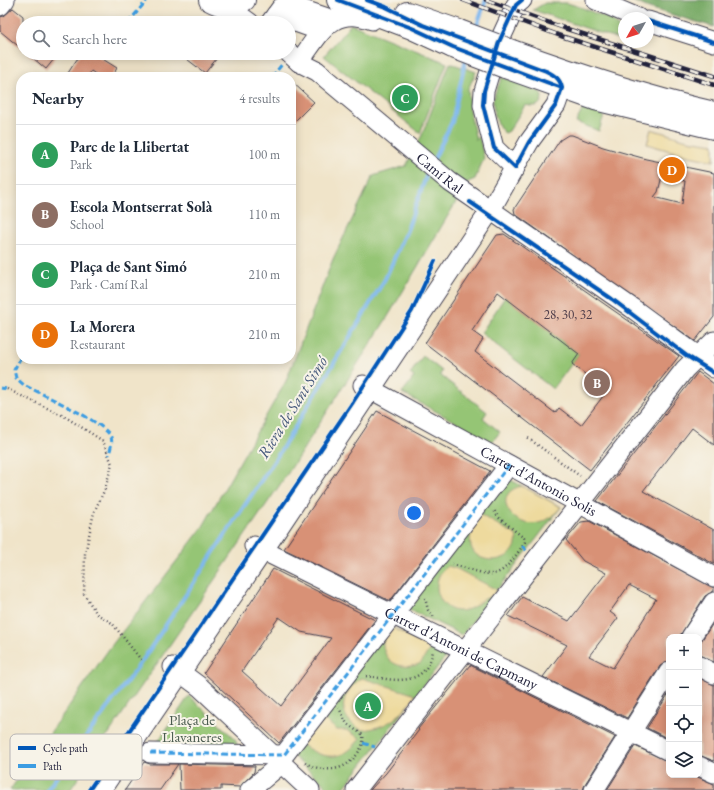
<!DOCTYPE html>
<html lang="en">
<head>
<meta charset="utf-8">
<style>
	:root { --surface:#fff; --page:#f6f6f7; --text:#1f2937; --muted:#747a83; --line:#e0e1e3; --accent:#db2777 }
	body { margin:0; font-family:"EB Garamond",serif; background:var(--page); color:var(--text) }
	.controls { position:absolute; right:12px; bottom:12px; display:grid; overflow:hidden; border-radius:8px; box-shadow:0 2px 10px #0003 }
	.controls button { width:36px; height:36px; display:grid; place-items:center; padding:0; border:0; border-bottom:1px solid var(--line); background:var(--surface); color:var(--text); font:20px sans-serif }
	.compass { position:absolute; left:618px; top:12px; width:36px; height:36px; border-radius:50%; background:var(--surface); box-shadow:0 2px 10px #0003; rotate:231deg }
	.you { position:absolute; left:414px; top:513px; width:14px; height:14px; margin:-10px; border:3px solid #fff; border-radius:50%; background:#1a73e8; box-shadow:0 0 0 6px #1a73e833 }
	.badge { display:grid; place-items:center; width:26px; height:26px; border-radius:50%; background:var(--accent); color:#fff; font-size:13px; font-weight:700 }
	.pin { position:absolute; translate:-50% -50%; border:2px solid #fff; box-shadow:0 1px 4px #0006 }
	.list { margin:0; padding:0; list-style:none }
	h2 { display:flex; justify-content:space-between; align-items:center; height:52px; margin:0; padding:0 16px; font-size:17px }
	h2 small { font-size:13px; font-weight:400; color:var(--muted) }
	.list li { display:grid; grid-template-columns:26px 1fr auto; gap:12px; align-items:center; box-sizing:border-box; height:60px; padding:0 16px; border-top:1px solid var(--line) }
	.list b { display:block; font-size:15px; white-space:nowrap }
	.list p { margin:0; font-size:13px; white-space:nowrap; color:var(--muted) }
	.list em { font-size:13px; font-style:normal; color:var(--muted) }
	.icon { flex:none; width:22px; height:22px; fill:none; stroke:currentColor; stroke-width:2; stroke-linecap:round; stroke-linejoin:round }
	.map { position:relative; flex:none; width:714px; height:790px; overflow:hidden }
	.search { position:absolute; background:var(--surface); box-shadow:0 2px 10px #0003; left:16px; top:16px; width:280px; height:44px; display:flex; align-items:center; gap:10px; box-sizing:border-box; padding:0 14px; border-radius:22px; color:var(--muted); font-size:15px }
	.panel { position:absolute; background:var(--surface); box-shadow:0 2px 10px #0003; left:16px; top:72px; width:280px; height:292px; border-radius:16px }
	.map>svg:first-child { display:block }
	.green { fill:#95c574; stroke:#5c7458 }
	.forest { fill:#78aa66; stroke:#4d6650 }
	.sand { fill:#eeda9e; stroke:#887e6c }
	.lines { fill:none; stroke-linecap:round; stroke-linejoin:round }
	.stream { stroke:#7eb8ef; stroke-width:4 }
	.building { fill:#d89176; fill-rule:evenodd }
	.minor-casing { stroke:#413f50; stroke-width:21 }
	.major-casing { stroke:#413f50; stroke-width:24 }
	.path { stroke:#413f50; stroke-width:2.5; stroke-dasharray:1 3; stroke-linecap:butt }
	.minor { stroke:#fff; stroke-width:19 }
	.major { stroke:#fff; stroke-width:22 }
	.rail-casing { stroke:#22223b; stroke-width:4.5 }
	.rail { stroke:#f7f3e8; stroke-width:3; stroke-dasharray:9; stroke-linecap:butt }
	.major-bridge-casing { stroke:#413f50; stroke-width:24; stroke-linecap:butt }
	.major-bridge { stroke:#fff; stroke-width:22 }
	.quiet { stroke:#3c9ce2; stroke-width:3; stroke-dasharray:6 3; stroke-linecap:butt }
	.cycleway-casing { stroke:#f7f3e8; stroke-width:6 }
	.cycleway { stroke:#0057b8; stroke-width:4 }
	.labels { text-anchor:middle; stroke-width:4; stroke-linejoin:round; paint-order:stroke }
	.number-label { font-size:13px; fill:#503e4a }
	.street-label { font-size:15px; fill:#22223b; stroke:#f7f3e8 }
	.park-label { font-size:15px; fill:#4a5b4f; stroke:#f7f3e8 }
	.water-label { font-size:16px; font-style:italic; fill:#42567a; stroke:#f7f3e8 }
	.key { fill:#f7f3e8; stroke:#b7b4b4; stroke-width:1 }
	.key-label { font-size:11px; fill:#22223b }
</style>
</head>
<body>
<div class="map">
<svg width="714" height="790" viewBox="0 0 714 790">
	<rect width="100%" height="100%" fill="#f7f3e8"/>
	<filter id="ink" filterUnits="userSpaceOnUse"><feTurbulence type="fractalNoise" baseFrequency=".025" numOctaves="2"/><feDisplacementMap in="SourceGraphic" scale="8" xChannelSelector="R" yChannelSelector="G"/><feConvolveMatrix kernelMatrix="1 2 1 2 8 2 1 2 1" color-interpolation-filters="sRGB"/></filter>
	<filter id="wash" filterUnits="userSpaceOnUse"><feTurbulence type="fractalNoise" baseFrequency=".012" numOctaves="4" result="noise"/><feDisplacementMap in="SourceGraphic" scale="16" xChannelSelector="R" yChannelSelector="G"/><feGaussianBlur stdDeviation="0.9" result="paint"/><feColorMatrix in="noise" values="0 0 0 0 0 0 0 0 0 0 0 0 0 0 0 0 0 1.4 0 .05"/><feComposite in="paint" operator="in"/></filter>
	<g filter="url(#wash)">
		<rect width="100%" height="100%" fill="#f0e4c9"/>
		<path class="green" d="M545 3H567L580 7 612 20 621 31V40L533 10Z
			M351 24 447 63 420 133 324 56Z
			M450 63 476 72 468 89 470 113 476 140 479 136 484 158 475 179 468 182 387 318 288 473 70 790H10L109 649 202 528 286 381 333 259 373 176 406 166 422 135Z
			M502 77 540 92 542 96C542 107 534 107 525 105L509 131 505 133C497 128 493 110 493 101 494 94 499 85 502 77Z
			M583 109 604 115 599 131 576 122Z
			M505 297 579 354 553 389 481 333Z
			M423 356 442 371 440 375 487 412 483 418 500 432 492 442 402 393 414 377 410 374Z
			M505 477 561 507 462 635 405 607Z
			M389 626 447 655 342 790H330L291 754Z
			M189 696 236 740 237 746H156L157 743Z"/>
		<path class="forest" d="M630 0H714V27L649 8Z"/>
		<path class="sand" d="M651 129 687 140 714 144V161L684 155 647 144Z
			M522 486 561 507C527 551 481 495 522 486Z
			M477 513 516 535C523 568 456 571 473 527L469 524Z
			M448 566 457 569 497 590C490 599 488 596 480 602 446 631 422 582 448 566Z
			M389 626 431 647 421 663C403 672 382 663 383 641 384 636 387 631 389 626Z
			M362 678 413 694 415 696C399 717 390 727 362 730 336 718 339 692 362 678Z
			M320 716 337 730H346L360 738C343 764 321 759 300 743Z"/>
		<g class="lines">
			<path class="stream" d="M475 31 486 0
				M433 161 452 122 466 58
				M47 790 142 661 278 455 385 279 407 230 428 171"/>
		</g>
		<g id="blocks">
			<path class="building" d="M13 8 23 16V50L0 31V17L4 16Z
				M27 53H59L46 69Z
				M81 53H93L117 68 112 77H100L91 71 88 77 68 73Z
				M179 53H221L205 73Z
				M291 81 314 102 291 125Z
				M568 135H572L603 147 646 159 714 173V317L695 341 515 214 514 209 560 140ZM662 176 685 181 682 204 654 197 658 192Z
				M504 234 679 356 590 470 425 343 497 235ZM498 292 579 354 572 364 607 391 581 425 559 408 555 413 475 352 483 339 472 331Z
				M698 372 714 384V445L692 428 643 491 714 530V564L597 501Z
				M377 411 490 471 390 601 284 549Z
				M589 521 714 588V591L705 596 679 637H669V661L660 666 627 718 543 677 567 645 508 616 522 597 569 621 606 573 583 561 566 540 581 522ZM629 585 656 599 613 668 589 656 618 618 610 612Z
				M273 569 375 620 279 743 204 673ZM279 617 301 632 331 638 281 706 242 671Z
				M714 622V662L699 655V644Z
				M470 665 615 737 585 784 583 790H370L386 773 419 730 418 729Z
				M699 678 714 685V761L699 755Z
				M669 693V739L647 728Z
				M635 746 669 762V775H693L714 784V790H607Z
				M144 762 150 764H178L160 790H125Z
				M179 764 255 766 254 772 240 787 221 786V790H180Z"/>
		</g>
	</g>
	<g filter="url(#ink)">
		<use href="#blocks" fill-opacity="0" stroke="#413f50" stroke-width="1"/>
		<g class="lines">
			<defs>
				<g id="minor">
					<path d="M596 0 638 18"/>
					<path d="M225 5 250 23"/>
					<path d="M0 6 5 0"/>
					<path d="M276 15 321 31"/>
					<path d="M648 21 714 42"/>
					<path d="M270 23 281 8 289 5 333 20"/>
					<path id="s1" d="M289 53 299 62 317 71 450 182 632 308 714 368"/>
					<path d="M299 62C320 34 332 4 372 20"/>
					<path d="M515 168 494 148 483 105 484 91 499 42 516 5 522 0"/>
					<path id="s2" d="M363 385 714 577"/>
					<path id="s3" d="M254 546 669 751"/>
					<path d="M691 637 714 602"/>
					<path d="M699 666 714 674"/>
					<path d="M173 667 200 687 310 790"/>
					<path d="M150 753 284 755 509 465"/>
					<path d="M699 766 714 773"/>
					<path d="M101 790 263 551 490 211 529 142 556 105 562 88 561 82 554 75"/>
					<path d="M250 790 281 764"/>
					<path d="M356 790 685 369 714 341"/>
					<path d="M594 790 669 672"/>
				</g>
				<path id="major" d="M210 0C222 7 233 7 244 0
					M338 0 412 28 453 47
					M407 13 459 31
					M512 51C578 75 645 97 714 113
					M505 67 595 99 714 128"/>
			</defs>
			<use href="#minor" class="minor-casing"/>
			<use href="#major" class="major-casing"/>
			<path class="path" d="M7 389 64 416 103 441 112 464 105 489 94 512 85 554 84 594 97 614 112 623 142 661
				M528 438 580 476
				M452 564C495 576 497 585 525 542L524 538 498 517 494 510
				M425 598 428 610 434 617
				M366 676C394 680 425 689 433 651
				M305 763C325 773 345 772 358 753 362 747 364 743 363 735L347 724 339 708"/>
			<use href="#minor" class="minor"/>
			<use href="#major" class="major"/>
			<defs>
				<path id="rail" d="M463 0 561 36 714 85
					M486 0 564 28 714 76"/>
			</defs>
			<use href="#rail" class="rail-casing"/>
			<use href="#rail" class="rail"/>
			<defs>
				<path id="major-bridge" d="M459 31 512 51
					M453 47 505 67"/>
			</defs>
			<use href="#major-bridge" class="major-bridge-casing"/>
			<use href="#major-bridge" class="major-bridge"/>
			<path class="quiet" d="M128 23 147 0
				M272 77 283 63
				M21 357 14 370 16 378 24 385C41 394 105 422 111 437 113 443 110 450 109 455
				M0 388 7 389
				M522 546 527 551
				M363 743 375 747
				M150 753 284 755 509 465"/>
			<defs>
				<path id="cycleway" d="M338 0 412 28 453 47 562 88
					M367 0 386 7 423 25 546 71C554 75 560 78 562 88
					M522 0 516 5 499 42 484 91 483 105 494 148 515 168 529 142 556 105 562 88
					M648 21 714 42
					M470 202 612 299 687 356 714 373
					M89 790 353 402 412 311 435 261"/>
			</defs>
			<use href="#cycleway" class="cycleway-casing"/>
			<use href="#cycleway" class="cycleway"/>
		</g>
	</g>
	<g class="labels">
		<g class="number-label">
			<text x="568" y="319">28, 30, 32</text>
		</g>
		<g class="street-label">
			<text dy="5" stroke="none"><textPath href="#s1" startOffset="193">Camí Ral</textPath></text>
			<text dy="5" stroke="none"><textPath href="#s2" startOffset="200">Carrer d'Antonio Solis</textPath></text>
			<text dy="5" stroke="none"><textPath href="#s3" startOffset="231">Carrer d'Antoni de Capmany</textPath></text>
		</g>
		<g class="park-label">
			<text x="192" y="725">Plaça de<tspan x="192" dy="17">Llavaneres</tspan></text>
		</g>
		<g class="water-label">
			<text transform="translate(292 407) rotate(-58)" y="6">Riera de Sant Simó</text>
		</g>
	</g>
	<rect x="10" y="734" width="132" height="46" rx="6" class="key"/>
	<rect x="18" y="746" width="18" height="4" fill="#0057b8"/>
	<rect x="18" y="764" width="18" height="4" fill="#3c9ce2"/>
	<g class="key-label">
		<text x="43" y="752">Cycle path</text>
		<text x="43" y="770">Path</text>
	</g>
</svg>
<div class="controls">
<button>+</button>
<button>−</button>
<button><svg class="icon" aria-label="locate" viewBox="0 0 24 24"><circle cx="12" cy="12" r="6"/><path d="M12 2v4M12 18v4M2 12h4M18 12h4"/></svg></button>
<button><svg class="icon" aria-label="layers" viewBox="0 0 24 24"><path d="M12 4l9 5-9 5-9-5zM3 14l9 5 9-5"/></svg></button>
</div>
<svg class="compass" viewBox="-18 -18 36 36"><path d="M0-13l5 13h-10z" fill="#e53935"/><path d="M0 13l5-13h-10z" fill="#747a83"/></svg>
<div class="you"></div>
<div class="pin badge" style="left:368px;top:706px;background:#2e9e5b">A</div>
<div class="pin badge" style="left:597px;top:383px;background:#8d6e63">B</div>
<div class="pin badge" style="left:405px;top:98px;background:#2e9e5b">C</div>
<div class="pin badge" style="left:672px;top:170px;background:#e8710a">D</div>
<div class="search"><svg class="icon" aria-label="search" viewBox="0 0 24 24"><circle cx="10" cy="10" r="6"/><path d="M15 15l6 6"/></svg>Search here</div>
<section class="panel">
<h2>Nearby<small>4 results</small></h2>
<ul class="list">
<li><span class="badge" style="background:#2e9e5b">A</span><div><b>Parc de la Llibertat</b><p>Park</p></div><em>100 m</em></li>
<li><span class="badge" style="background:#8d6e63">B</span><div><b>Escola Montserrat Solà</b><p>School</p></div><em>110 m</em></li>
<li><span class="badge" style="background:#2e9e5b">C</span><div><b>Plaça de Sant Simó</b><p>Park · Camí Ral</p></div><em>210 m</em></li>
<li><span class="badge" style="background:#e8710a">D</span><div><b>La Morera</b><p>Restaurant</p></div><em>210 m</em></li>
</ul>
</section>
</div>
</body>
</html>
